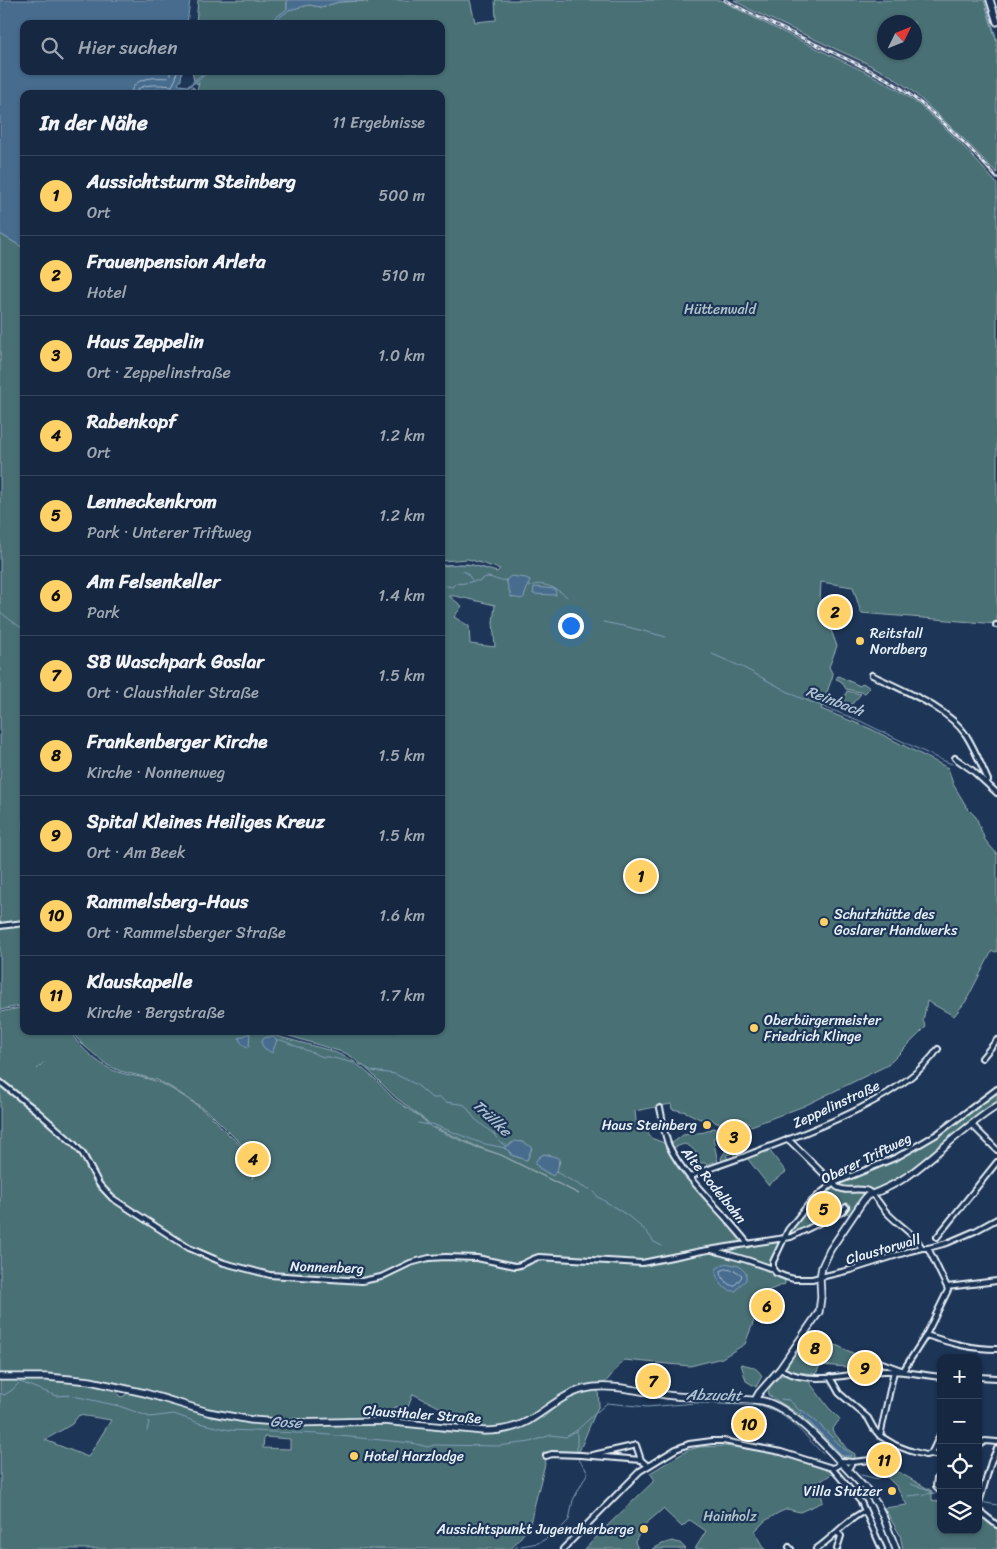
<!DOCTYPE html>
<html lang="de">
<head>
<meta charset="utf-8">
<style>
	:root { --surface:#162841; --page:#23344c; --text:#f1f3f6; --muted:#9ea6b1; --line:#35445a; --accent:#ffd166 }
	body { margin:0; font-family:Sriracha,sans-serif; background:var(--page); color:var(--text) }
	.controls { position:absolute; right:15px; bottom:15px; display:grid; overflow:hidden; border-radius:10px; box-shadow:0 1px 4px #0004 }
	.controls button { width:45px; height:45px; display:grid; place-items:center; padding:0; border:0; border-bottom:1px solid var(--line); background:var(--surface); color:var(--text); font:25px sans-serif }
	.compass { position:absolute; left:877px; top:15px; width:45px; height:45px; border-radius:50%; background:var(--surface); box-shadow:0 1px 4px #0004; rotate:47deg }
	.you { position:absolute; left:570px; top:625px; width:18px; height:18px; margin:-12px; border:4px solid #fff; border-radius:50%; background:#1a73e8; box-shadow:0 0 0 8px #1a73e833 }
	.badge { display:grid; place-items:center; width:32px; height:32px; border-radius:50%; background:var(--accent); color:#111; font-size:16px; font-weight:700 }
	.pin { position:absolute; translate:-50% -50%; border:2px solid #fff; box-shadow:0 1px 5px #0006 }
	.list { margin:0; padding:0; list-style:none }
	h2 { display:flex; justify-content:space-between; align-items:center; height:65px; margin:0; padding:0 20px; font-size:21px }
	h2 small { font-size:16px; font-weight:400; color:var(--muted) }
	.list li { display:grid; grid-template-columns:32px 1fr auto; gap:15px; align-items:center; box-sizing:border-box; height:80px; padding:0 20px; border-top:1px solid var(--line) }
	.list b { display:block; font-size:19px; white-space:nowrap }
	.list p { margin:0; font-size:16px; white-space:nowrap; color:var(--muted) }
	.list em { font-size:16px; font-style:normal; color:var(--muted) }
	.icon { flex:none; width:28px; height:28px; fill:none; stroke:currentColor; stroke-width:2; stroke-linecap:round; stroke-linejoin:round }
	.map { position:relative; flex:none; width:997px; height:1549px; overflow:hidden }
	.search { position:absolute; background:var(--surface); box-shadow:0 1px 4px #0004; left:20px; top:20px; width:425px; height:55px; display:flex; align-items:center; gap:12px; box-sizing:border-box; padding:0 18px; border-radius:10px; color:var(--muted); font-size:19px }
	.panel { position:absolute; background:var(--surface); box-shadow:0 1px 4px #0004; left:20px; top:90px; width:425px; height:945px; border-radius:10px }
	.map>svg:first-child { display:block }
	.built { fill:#334260 }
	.green { fill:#487075; stroke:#98b0b6; fill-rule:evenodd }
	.water { fill:#466c8e; stroke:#87a1b8 }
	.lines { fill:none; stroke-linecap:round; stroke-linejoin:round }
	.shore { stroke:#a7bcce; stroke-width:1 }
	.stream { stroke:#87a1b8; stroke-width:1 }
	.street-casing { stroke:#e8f1f8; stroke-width:8 }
	.primary-casing { stroke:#e8f1f8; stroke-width:9 }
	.street { stroke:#1d3557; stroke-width:4 }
	.primary { stroke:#1d3557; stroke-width:5.5 }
	.rail-casing { stroke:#e8f1f8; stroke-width:3 }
	.rail { stroke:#1d3557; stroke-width:1; stroke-dasharray:4; stroke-linecap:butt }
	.poi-dot { fill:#ffd166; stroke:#1d3557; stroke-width:2 }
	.labels { text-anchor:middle; stroke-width:4.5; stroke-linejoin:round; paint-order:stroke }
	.park-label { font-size:14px; fill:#b0c4ca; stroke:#1d3557 }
	.poi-label { font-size:14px; fill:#e8f1f8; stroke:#1d3557; text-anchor:start }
	.street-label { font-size:14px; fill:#e8f1f8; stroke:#1d3557 }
	.water-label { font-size:15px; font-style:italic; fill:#afc2d3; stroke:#1d3557 }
</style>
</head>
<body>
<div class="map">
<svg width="997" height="1549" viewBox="0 0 997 1549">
	<rect width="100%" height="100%" fill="#1d3557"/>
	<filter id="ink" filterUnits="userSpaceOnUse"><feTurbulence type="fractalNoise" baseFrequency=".02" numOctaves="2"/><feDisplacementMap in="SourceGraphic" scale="10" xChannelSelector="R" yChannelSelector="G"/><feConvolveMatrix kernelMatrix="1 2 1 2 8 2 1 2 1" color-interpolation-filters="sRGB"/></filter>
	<g filter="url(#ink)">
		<path class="built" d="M721 0H734L751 10 864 62 891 77 911 90 963 138 997 173V184L961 144 909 97 889 84 863 71 748 15Z"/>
		<path class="green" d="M198 0H287V10L309 5 321 7 339 2 363 1 367 3 368 0H470L475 22 496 20 495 0H721C758 21 796 38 834 57 859 69 884 80 907 96 941 120 970 153 997 184V624L861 613 853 587 821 582 820 601 837 646 829 667 833 675 821 709 871 729 948 768 953 784 968 809 976 817 985 840 997 854V952L992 951 966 1001 954 1016 927 1001 923 1021 926 1027 888 1065 804 1106 751 1126 746 1121 716 1123 712 1119H700L686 1112 672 1109 671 1104 635 1111 636 1121 644 1126 651 1138 667 1144 686 1173 743 1244 707 1248 705 1251 747 1262 785 1279V1284L765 1292 745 1344 722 1358 690 1366 624 1360 604 1384 571 1390 526 1418 514 1424 495 1428H475L448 1423 447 1419 449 1412 413 1394 408 1407H394L392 1419H356L306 1421 251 1418 200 1408 198 1406 164 1394H154L115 1382 0 1376V1012L24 1007V1031H70C78 1045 91 1057 105 1066 120 1076 139 1075 155 1081 170 1086 201 1107 213 1118 218 1122 221 1128 226 1132 233 1139 242 1145 247 1154 252 1162 254 1170 252 1179L255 1172 247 1150 210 1113 172 1088 157 1080 120 1071 107 1065 82 1044 71 1031H255L273 1035 332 1051 352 1060 375 1079 394 1099 424 1120 431 1127 476 1147 501 1155 579 1194 501 1155 476 1146 434 1127 395 1097 367 1069 352 1057 345 1053 273 1031H441V566L460 564 473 565 497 572 500 569 468 559 441 561V94H182L193 87 197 91 199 82 197 84 194 81 192 71H441V24H196ZM506 580H529L524 597 508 585ZM449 596H455L495 605 493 622 495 647 470 644 469 626 454 617 462 606ZM522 1142 532 1148 527 1160 511 1155 505 1145 509 1146 511 1143ZM544 1154 560 1161 556 1172 549 1174 538 1167V1158Z
			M734 0H984L997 43V173L963 138 911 90 891 76 864 62 751 10ZM884 22H914V52H884Z
			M164 89 177 94H118Z
			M0 234 24 248V1005L0 1010Z
			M838 676 860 686 863 683 870 688 865 693 846 689 841 681 836 679Z
			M847 691 861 694 851 705 842 701Z
			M997 1092V1104C957 1135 918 1171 873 1191L869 1189 840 1188 837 1185V1183L910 1152 931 1140Z
			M713 1128 719 1130 721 1138 719 1139 717 1136 713 1138 718 1163 715 1164 714 1162 707 1165 705 1163H699C696 1154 695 1147 684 1144L673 1148 671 1144 683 1135 705 1132Z
			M738 1147 741 1148V1154L735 1157 733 1153 726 1155 728 1159 722 1161 721 1158 726 1150Z
			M769 1150 786 1172 768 1185 747 1158 764 1151 765 1153Z
			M833 1186C846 1196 855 1188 868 1193L850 1215 845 1212 850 1208 849 1204 846 1203 841 1210 795 1233 791 1232 790 1230 811 1204Z
			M775 1241 779 1243V1247L768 1265 723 1252V1249C741 1248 758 1243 775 1241Z
			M766 1295 777 1301 768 1318 757 1312Z
			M812 1337 838 1346 859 1356 860 1368 820 1365 816 1374 795 1372 786 1369C787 1362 804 1339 812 1337Z
			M741 1364C751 1366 757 1367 762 1376L756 1387 746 1381Z
			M782 1375 807 1379 828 1407 840 1419 832 1430 847 1449 855 1454V1460L845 1459 799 1414 768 1395C768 1387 776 1380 782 1375Z
			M0 1379C40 1379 78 1381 117 1388L119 1396 122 1397 130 1392 150 1399H157L234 1419 383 1424 421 1427 429 1429 446 1432 495 1433 515 1429 538 1417 543 1418C562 1401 572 1393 598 1389L599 1405 590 1425 579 1452H544L546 1460 529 1527 511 1549H0ZM79 1415 111 1420 88 1457 45 1440 72 1424ZM264 1437 290 1439V1449L263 1448Z
			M723 1446C760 1450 799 1456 833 1473L821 1481 820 1488 823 1502 800 1512 787 1509 778 1513 765 1521 755 1531 765 1549H695L706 1531 690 1520 682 1527 663 1509 643 1526 635 1542 638 1549H585L607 1526 655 1480 650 1473 688 1450 699 1447Z
			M879 1463 883 1467 886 1465 932 1491V1500L941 1502V1530H978V1523H980L984 1517 997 1527V1549H903L900 1535 884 1508 907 1505 896 1486 876 1466Z
			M672 1541 680 1543 686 1549H653L662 1544Z"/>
		<path class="water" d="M0 0H190L187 24H24V71H182L181 80 178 84 179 85 188 86 206 71H210L185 90 180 91 177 93 164 89 118 94H24V248L0 234Z
			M287 0H364L363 1 339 2 321 7 309 5 289 10 271 24H267L287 9Z
			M511 576 526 578 530 580 524 597 522 599 511 597 506 580Z
			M534 587 555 589 556 595 533 594Z
			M250 1033 249 1047C244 1046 241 1044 239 1038Z
			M268 1037H273L277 1040 272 1053 264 1048 261 1043 264 1038Z
			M515 1141 522 1142 532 1147 527 1160 511 1155 510 1151 505 1149V1145L509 1146Z
			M544 1154 556 1157 559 1159 558 1168 553 1176 539 1168 537 1165 534 1164 538 1158Z
			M726 1263 739 1266 746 1273V1280L741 1284 736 1291C725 1292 713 1279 717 1268Z
			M802 1410 817 1422 845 1450 851 1454V1456H843L800 1413Z"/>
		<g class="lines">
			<path class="shore" d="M131 94C132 77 155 77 168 78L170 76V71
				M137 94 138 89C147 83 162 85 172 86L176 78 177 71
				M726 1269 736 1271 742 1275 741 1278 734 1286C727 1285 721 1278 721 1271Z"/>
			<path class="stream" d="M985 0 997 40
				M441 565 468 564 488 569
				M463 571 467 573 472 580
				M447 586 452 587 456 583C464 585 472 580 480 581 487 574 491 578 498 580 500 581 503 580 506 580
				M527 586 529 587C541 580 557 588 567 597
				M0 612 24 630
				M603 622 628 627 666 637
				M712 654 742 667 798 697 858 720 937 758 952 764
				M277 1040H281L323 1057H329L354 1063
				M42 1064 43 1063
				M359 1064 372 1071 395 1074 417 1085 432 1098H441L445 1102 461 1104 465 1105 475 1119 495 1135 497 1139 504 1145
				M37 1069 41 1065
				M418 1123 430 1125
				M432 1124 481 1143 505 1148
				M556 1172 585 1188 590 1189
				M594 1192 598 1197 627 1215 646 1231 654 1242 662 1246
				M0 1393 4 1395 11 1391 20 1382 57 1396 69 1395 119 1406 150 1417 174 1414 199 1423 230 1430 319 1434 412 1443 428 1447 434 1445 499 1446 530 1442 551 1435 566 1437 577 1430
				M781 1399 789 1400 801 1412
				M147 1431 149 1422
				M861 1475 878 1479
				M910 1484 927 1489 932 1493
				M938 1493 941 1494
				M908 1496 935 1493
				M981 1502 997 1505
				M514 1549 516 1547 538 1543 555 1534 569 1520 573 1500 588 1472 577 1457V1430L607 1403 647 1407 696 1403 763 1406C788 1414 805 1436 823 1454"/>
			<defs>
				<path id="street" d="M996 625H997
					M872 675C902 690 947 707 966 735 975 749 981 765 988 780L986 782
					M955 758 972 770 997 793
					M0 926 24 923
					M982 1058 997 1040
					M0 1082 38 1112 74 1144 83 1154 99 1184 112 1198 189 1248 224 1263 270 1275 362 1281 381 1277 410 1263 429 1258 446 1257 477 1258 515 1266C523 1266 530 1259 539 1257L642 1263 702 1251 791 1237 842 1212 846 1207
					M660 1108C663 1120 664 1135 669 1146 686 1181 725 1213 748 1244
					M972 1125 997 1150
					M788 1139 837 1187C846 1193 857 1187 868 1191 874 1194 879 1203 883 1208 894 1223 914 1232 922 1248
					M690 1177C706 1169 724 1164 740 1158 799 1135 902 1101 938 1049
					M937 1237 997 1162
					M928 1248 947 1287
					M712 1250 747 1260 773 1269 776 1273 786 1277 794 1279H812L850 1270 910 1251 922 1248H928L947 1243 975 1231 997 1219
					M773 1269V1262L788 1230 808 1205 822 1192 834 1183 897 1157 920 1144 937 1134 997 1089
					M947 1287 997 1281
					M926 1335C950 1343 971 1349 997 1349
					M780 1369C812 1387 849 1373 883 1371 903 1370 921 1375 941 1377
					M903 1371 926 1335 948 1290 947 1287
					M870 1372 871 1359 901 1370
					M830 1377 839 1393 868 1418 874 1429 880 1436 895 1445 911 1451 925 1455 931 1454 941 1457
					M978 1377 997 1378
					M880 1436 894 1371
					M636 1445 641 1460
					M978 1446 985 1441 997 1442
					M931 1454 941 1433
					M593 1455 633 1446
					M546 1456 552 1454 581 1455 641 1460 648 1466
					M832 1468 836 1467 843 1461 852 1462
					M849 1468 852 1462 871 1460 895 1445
					M937 1478 936 1486 941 1491
					M978 1507 991 1462 997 1449
					M978 1510 997 1525
					M789 1547 791 1549
					M563 1549 640 1471 676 1449 689 1444 712 1441H723L781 1452 832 1468 861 1502 882 1549
					M816 1549C833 1538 847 1519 865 1511
					M837 1549 841 1536 838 1533"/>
				<path id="primary" d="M990 0 997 22
					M0 1377H47L90 1381 145 1393 208 1412 251 1420 290 1423 384 1421 484 1431C499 1431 515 1428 528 1421 547 1410 563 1394 584 1389 612 1382 647 1394 675 1396 705 1398 734 1398 763 1401 798 1409 841 1465 867 1490
					M755 1400 759 1393 780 1369 819 1312 821 1297 820 1278 822 1267 830 1250 863 1201 867 1196C881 1191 896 1184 909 1175 939 1153 965 1126 997 1106
					M865 1487 877 1504 883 1516 896 1549"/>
			</defs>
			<use href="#street" class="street-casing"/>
			<use href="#primary" class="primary-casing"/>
			<use href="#street" class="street"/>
			<use href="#primary" class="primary"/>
			<defs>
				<path id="rail" d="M725 0C760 19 796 35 832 52 851 61 871 70 890 81 930 106 966 143 997 178"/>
			</defs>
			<use href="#rail" class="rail-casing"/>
			<use href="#rail" class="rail"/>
		</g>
	</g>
	<g class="poi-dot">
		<circle cx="860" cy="641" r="5"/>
		<circle cx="824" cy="922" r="5"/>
		<circle cx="754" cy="1028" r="5"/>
		<circle cx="707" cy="1125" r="5"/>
		<circle cx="354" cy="1456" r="5"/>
		<circle cx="892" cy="1491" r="5"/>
		<circle cx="644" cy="1529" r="5"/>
	</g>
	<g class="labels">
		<g class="park-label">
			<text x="720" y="314">Hüttenwald</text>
			<text x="730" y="1521">Hainholz</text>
		</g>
		<g class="poi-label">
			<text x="870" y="638">Reitstall<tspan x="870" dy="16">Nordberg</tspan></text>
			<text x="834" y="919">Schutzhütte des<tspan x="834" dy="16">Goslarer Handwerks</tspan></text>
			<text x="764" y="1025">Oberbürgermeister<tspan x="764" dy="16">Friedrich Klinge</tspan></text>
			<text x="697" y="1130" text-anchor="end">Haus Steinberg</text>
			<text x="364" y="1461">Hotel Harzlodge</text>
			<text x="882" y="1496" text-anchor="end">Villa Stutzer</text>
			<text x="634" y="1534" text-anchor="end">Aussichtspunkt Jugendherberge</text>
		</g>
		<g class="street-label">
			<text transform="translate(836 1104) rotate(-25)" y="5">Zeppelinstraße</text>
			<text transform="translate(866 1158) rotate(-26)" y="5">Oberer Triftweg</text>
			<text transform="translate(714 1185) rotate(51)" y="5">Alte Rodelbahn</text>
			<text transform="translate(883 1249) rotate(-16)" y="5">Claustorwall</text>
			<text transform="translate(327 1267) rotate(2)" y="5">Nonnenberg</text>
			<text transform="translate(422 1414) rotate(4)" y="5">Clausthaler Straße</text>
		</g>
		<g class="water-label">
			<text transform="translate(835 701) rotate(21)" y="5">Reinbach</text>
			<text transform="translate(492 1118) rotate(43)" y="5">Trüllke</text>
			<text transform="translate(714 1395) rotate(1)" y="5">Abzucht</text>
			<text transform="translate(286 1422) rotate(3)" y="5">Gose</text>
		</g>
	</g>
</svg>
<div class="controls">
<button>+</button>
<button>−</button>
<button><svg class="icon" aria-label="locate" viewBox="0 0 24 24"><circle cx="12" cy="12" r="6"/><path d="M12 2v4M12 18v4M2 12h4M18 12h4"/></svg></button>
<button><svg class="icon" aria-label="layers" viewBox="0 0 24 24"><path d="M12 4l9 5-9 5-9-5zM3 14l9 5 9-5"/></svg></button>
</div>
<svg class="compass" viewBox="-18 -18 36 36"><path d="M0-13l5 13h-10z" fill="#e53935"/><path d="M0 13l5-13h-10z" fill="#9ea6b1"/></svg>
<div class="you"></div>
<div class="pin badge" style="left:641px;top:876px">1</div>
<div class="pin badge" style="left:835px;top:612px">2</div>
<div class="pin badge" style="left:734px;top:1137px">3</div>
<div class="pin badge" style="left:253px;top:1159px">4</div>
<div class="pin badge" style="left:824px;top:1209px">5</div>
<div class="pin badge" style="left:767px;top:1306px">6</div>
<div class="pin badge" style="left:653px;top:1381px">7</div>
<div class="pin badge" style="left:815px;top:1348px">8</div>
<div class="pin badge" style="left:865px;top:1368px">9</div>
<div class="pin badge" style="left:749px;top:1424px">10</div>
<div class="pin badge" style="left:884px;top:1460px">11</div>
<div class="search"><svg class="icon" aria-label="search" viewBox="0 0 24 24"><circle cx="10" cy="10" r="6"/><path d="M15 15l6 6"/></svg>Hier suchen</div>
<section class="panel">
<h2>In der Nähe<small>11 Ergebnisse</small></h2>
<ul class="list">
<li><span class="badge">1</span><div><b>Aussichtsturm Steinberg</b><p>Ort</p></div><em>500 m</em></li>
<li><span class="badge">2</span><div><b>Frauenpension Arleta</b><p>Hotel</p></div><em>510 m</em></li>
<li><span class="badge">3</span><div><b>Haus Zeppelin</b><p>Ort · Zeppelinstraße</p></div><em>1.0 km</em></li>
<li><span class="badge">4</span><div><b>Rabenkopf</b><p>Ort</p></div><em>1.2 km</em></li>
<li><span class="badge">5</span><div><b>Lenneckenkrom</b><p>Park · Unterer Triftweg</p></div><em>1.2 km</em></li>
<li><span class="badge">6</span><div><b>Am Felsenkeller</b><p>Park</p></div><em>1.4 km</em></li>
<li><span class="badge">7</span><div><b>SB Waschpark Goslar</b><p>Ort · Clausthaler Straße</p></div><em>1.5 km</em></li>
<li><span class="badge">8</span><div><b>Frankenberger Kirche</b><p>Kirche · Nonnenweg</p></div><em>1.5 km</em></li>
<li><span class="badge">9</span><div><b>Spital Kleines Heiliges Kreuz</b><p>Ort · Am Beek</p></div><em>1.5 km</em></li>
<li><span class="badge">10</span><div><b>Rammelsberg-Haus</b><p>Ort · Rammelsberger Straße</p></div><em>1.6 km</em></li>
<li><span class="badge">11</span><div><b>Klauskapelle</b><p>Kirche · Bergstraße</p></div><em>1.7 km</em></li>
</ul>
</section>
</div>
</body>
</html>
